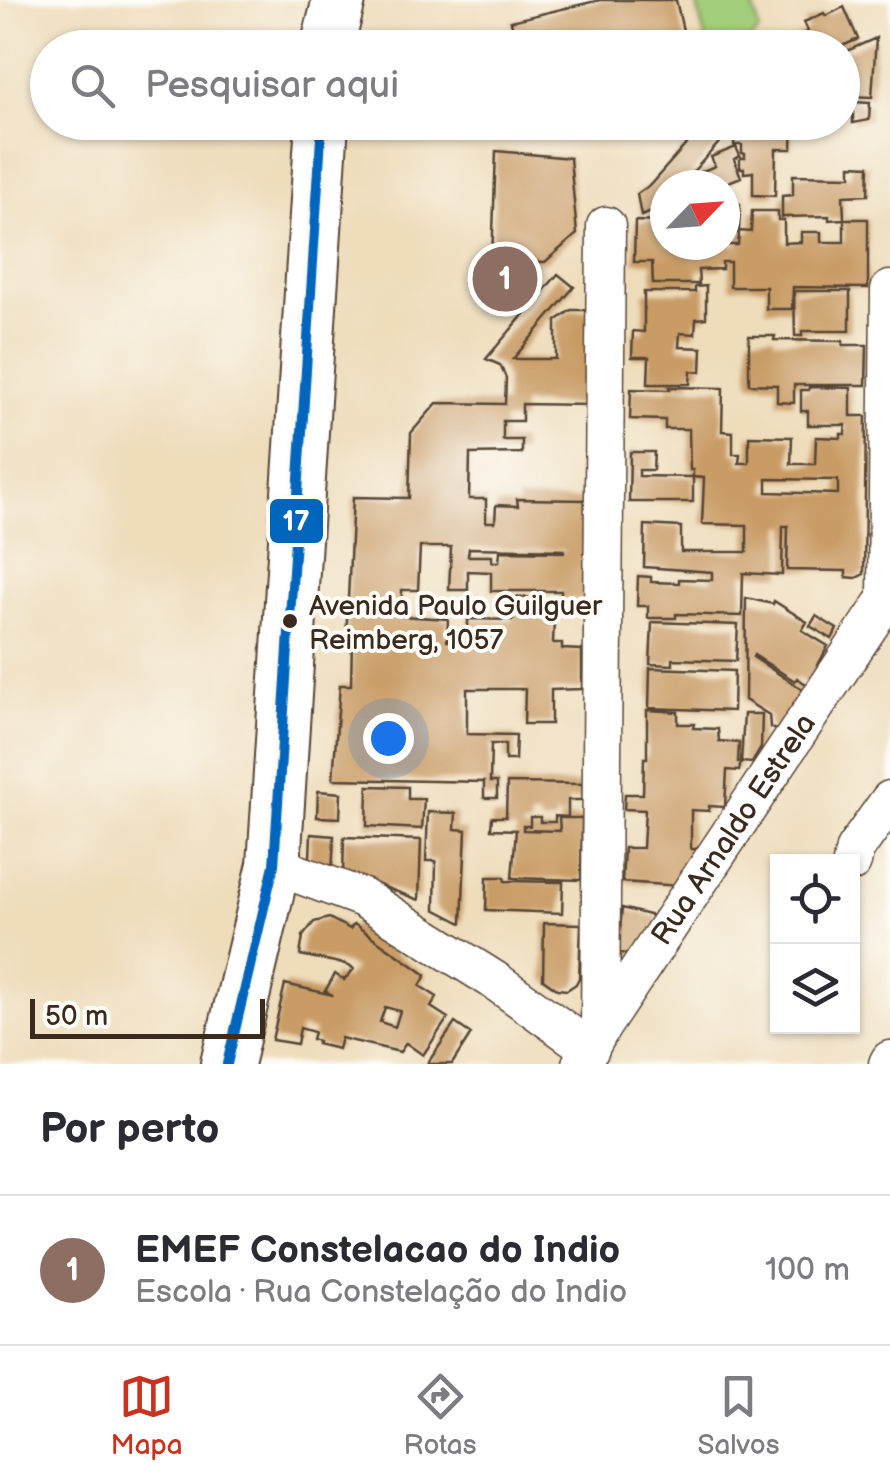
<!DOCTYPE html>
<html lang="pt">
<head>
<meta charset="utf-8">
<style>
	:root { --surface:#fff; --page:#f7f7f7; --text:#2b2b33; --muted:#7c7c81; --line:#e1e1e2; --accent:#c8321e }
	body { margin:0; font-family:"Balsamiq Sans",sans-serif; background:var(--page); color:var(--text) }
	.controls { position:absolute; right:30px; bottom:30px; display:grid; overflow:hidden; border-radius:0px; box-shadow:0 2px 8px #0004 }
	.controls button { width:90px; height:90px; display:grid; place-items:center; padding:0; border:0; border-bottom:2px solid var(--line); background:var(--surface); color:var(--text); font:50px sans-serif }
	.compass { position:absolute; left:650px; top:170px; width:90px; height:90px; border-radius:50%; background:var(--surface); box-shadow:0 2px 8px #0004; rotate:65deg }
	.scale { position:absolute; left:30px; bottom:25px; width:235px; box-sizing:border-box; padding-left:10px; border:5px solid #3b2a1e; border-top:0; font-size:28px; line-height:35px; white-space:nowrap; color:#3b2a1e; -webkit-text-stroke:8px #fdfcf7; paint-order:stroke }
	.you { position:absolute; left:388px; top:738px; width:35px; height:35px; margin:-25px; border:8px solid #fff; border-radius:50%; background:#1a73e8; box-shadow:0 0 0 15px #1a73e833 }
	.badge { display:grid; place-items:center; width:65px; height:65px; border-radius:50%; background:var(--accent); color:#fff; font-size:32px; font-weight:700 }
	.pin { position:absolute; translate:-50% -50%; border:5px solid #fff; box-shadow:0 2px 10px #0006 }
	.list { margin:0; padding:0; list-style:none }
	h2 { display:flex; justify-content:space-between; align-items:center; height:130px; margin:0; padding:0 40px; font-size:42px }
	h2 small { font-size:32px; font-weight:400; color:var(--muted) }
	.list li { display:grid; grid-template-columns:65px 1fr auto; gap:30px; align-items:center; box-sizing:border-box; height:150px; padding:0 40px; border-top:2px solid var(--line) }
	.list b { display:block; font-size:38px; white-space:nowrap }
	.list p { margin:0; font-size:32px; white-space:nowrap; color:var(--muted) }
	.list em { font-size:32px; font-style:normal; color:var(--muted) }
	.icon { flex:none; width:55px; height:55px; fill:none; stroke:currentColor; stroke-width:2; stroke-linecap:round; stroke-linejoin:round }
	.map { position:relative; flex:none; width:890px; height:1064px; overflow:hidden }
	.search { position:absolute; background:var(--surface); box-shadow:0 2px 8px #0004; left:30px; right:30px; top:30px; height:110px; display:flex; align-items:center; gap:25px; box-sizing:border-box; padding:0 35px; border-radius:55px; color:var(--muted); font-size:38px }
	.sheet { height:280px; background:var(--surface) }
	nav { display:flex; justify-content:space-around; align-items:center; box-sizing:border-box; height:140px; border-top:2px solid var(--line); background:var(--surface); font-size:28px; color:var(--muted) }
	nav a { display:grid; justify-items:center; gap:5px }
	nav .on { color:var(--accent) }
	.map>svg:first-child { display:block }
	.green { fill:#a3ce7b; stroke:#6f7c4c; stroke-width:2.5 }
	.building { fill:#c99c66; fill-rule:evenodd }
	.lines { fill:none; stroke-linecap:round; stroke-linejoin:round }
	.minor-casing { stroke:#564535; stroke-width:41 }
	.secondary-casing { stroke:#564535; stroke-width:56 }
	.minor { stroke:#fff; stroke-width:38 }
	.secondary { stroke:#fff; stroke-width:52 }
	.bus-1-casing { stroke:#fdfcf7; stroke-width:18 }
	.bus-1 { stroke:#0065bd; stroke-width:10 }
	.bus-dot { fill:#3b2a1e; stroke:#fdfcf7; stroke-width:4 }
	.labels { text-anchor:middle; stroke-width:8; stroke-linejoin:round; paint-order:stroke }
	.bus-label { font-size:28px; fill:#3b2a1e; stroke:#fdfcf7; text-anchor:start }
	.street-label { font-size:30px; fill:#3b2a1e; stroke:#fdfcf7 }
	.line-badge { stroke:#fdfcf7; stroke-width:4 }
	.badge-label { font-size:28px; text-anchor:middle; font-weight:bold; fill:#fff }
</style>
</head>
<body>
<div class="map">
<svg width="890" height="1064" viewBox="0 0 890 1064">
	<rect width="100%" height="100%" fill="#fdfcf7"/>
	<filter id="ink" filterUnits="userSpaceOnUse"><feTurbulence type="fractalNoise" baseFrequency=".01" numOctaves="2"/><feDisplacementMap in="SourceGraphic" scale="20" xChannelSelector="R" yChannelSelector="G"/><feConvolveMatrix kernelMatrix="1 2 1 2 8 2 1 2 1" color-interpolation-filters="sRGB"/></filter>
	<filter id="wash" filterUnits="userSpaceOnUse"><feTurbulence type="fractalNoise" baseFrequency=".0048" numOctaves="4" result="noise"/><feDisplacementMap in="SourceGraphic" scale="40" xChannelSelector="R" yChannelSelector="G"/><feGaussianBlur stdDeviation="2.25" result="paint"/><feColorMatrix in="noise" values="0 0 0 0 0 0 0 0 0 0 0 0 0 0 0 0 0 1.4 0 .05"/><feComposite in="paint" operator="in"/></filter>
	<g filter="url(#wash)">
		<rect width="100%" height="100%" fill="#eedcba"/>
		<path class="green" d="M696 0H752L759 31 743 47H707Z"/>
		<g id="blocks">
			<path class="building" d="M600 0H676L687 48H517L511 21Z
				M844 7 858 39 838 48H774L808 31 804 22 824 13 826 16Z
				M876 38 872 97 847 96V66L842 67V53Z
				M853 102 870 103 869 120 853 123Z
				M706 122H793L792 149H776L775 196 753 195V172L744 173V168H740V158H745V154L742 153V145H734L735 125 681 185H665V193L660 197 665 203V207L641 216 637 194 650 185Z
				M736 147 740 156 734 159 741 177 721 185H703L698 173 715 166 711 157Z
				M496 151 570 158 577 234 545 262 492 260Z
				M851 165 869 166 868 195 843 196 844 219 829 220V216L782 217V196L793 195V175L851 176Z
				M725 203 740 204 739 231 751 232 752 211H778V220H784V243L801 242V232H821V242H844V219H868V288L793 287 792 309H766V287H730V262H722V269L698 270 699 284H653L652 262H634L635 221 665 222V245H738L739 233 725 232Z
				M558 274 574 287 513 359H556V321L571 310H591L590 405 522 404V421H503V440H522V453L470 454 469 499H486V522H495L496 505 518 506 517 499 587 500 584 600 561 599V591H491V572L468 571V590H449L451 547H420L418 590H402L401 616 448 619 447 641H468V619L513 620 514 597 547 599 546 621H554L553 643H562V649L582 650V689L551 690V724H524L525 689H467V734L516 735 515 760H505V744H491L490 782H497V798H484V782L333 779 340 685H351L352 640H346L353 497 409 498 411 433 437 403 505 404 506 378 500 365 486 359ZM469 548 564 550V552L500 551 499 562H492V556H468Z
				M706 286V318L696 319 695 334 680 333 679 347 702 348 701 372 691 371 690 384H648L649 357H632L633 331 644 332V292H695V287Z
				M794 291H850V331H802V336H795Z
				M749 336H775L774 340 843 341V345H867L866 385H794V403L777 402V385L749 384Z
				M669 387 723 388 722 431 733 432V454H740L739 463H749V436L792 437 791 464H815L816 437 841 438V434H845L846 425H808V411H801V390H809V387L851 388V416H866L864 574 856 578 846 577V571L787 570 788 526H783L782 575 743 573 742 616 676 614V618H648V606H637L638 576 651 577V582L679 583V579L712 580V572L644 567 645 525 681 527V552H747V525L702 524 704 478 693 477V470H690L689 429H665V420L630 419 631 389 670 390ZM767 479 838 480V494L767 492Z
				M630 452H654L653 470H639V476L693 477V502H629Z
				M746 598 773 604 774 601 807 622 802 630 828 646 818 665 825 670 812 688 797 678 795 681 754 655 753 657 808 693 780 732 770 727 769 715 745 700Z
				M816 616 837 629 832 639 810 626Z
				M652 622 738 625 736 661 673 659V665L650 664Z
				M650 668 734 671 733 711 649 708Z
				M647 710 678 712V724H694L693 728 718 729 719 741 739 743 738 762H741L744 714H762L761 748 752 763 741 762 739 771 727 770 725 807 709 806V811L691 810V849H705L681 886 622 882 624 848H643L645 810 624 809 625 794H643L644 758H647Z
				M507 783 583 784V800H568V817L555 816V822H540V817H530V826H523V830L560 831 559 818H582L581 880 512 878 516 830 491 829 492 817H506Z
				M368 786 408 787V799H424L422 829 367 826Z
				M318 791 341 793 340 818 317 817Z
				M428 812 456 813 455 829 466 830 462 923 435 909 436 861H426Z
				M311 834 334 836 332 874 313 866 310 857Z
				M344 837 421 840 419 900 363 879 343 878Z
				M487 877H504L505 881 563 882 562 913 486 910Z
				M622 908 661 918 638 958 618 952Z
				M329 918 350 929 354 924 426 975 420 986 437 997 431 1007 448 1018 423 1055 406 1043 400 1052 341 1038 338 1049 317 1044 318 1041 312 1039 314 1032 300 1028 297 1044 272 1040 285 984 333 995 325 991 335 974 344 980 354 969 345 964 300 955 303 936 314 922ZM385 1007 400 1011 395 1027 380 1022Z
				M544 923 581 924 579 978 576 984 567 990 557 989 543 979Z
				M455 1023 471 1034 452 1064H427Z"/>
		</g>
	</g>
	<g filter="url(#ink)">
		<use href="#blocks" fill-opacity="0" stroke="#564535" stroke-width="2.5"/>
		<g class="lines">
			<defs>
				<g id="minor">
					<path d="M887 598 890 290"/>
					<path d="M852 862 855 849 890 800"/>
					<path d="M274 865 363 898 494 980 590 1049"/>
					<path d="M600 1029 606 226"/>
					<path id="s1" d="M581 1064 600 1029 890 594"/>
					<path d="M888 1064 890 1060"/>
				</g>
				<path id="secondary" d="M327 48 339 0
					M227 1064 274 865 322 122"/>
			</defs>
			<use href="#minor" class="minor-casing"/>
			<use href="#secondary" class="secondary-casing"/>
			<use href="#minor" class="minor"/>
			<use href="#secondary" class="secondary"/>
			<defs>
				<path id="bus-1" d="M227 1064 274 865 322 122"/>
			</defs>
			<use href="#bus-1" class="bus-1-casing"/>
			<use href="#bus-1" class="bus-1"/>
		</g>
	</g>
	<circle class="bus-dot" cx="290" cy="621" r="9"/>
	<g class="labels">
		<g class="bus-label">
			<text x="309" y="615">Avenida Paulo Guilguer<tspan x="309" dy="34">Reimberg, 1057</tspan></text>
		</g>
		<g class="street-label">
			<text dy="10" stroke="none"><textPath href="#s1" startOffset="280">Rua Arnaldo Estrela</textPath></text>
		</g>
	</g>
	<rect class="line-badge" x="268" y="497" width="57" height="48" rx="10" fill="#0065bd"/>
	<g class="badge-label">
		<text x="296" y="530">17</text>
	</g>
</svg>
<div class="controls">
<button><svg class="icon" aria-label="locate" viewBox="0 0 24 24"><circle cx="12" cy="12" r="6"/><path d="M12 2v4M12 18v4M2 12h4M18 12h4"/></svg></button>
<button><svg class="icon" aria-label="layers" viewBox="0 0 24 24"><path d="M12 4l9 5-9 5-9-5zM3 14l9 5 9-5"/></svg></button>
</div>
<svg class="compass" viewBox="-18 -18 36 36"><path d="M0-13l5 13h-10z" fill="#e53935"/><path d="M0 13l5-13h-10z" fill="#7c7c81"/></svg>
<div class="scale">50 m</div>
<div class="you"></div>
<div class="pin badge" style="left:505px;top:279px;background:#8d6e63">1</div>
<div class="search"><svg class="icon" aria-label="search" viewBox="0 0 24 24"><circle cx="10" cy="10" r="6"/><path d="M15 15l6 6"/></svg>Pesquisar aqui</div>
</div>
<section class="sheet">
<h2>Por perto<small></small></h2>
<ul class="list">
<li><span class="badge" style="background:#8d6e63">1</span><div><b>EMEF Constelacao do Indio</b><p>Escola · Rua Constelação do Indio</p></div><em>100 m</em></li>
</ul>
</section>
<nav>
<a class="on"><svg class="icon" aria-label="map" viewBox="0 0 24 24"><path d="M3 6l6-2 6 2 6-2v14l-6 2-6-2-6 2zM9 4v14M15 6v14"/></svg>Mapa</a>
<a><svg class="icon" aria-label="directions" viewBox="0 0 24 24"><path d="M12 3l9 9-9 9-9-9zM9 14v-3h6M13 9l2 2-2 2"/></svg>Rotas</a>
<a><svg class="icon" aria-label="saved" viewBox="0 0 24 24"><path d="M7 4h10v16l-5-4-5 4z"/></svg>Salvos</a>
</nav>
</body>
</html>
